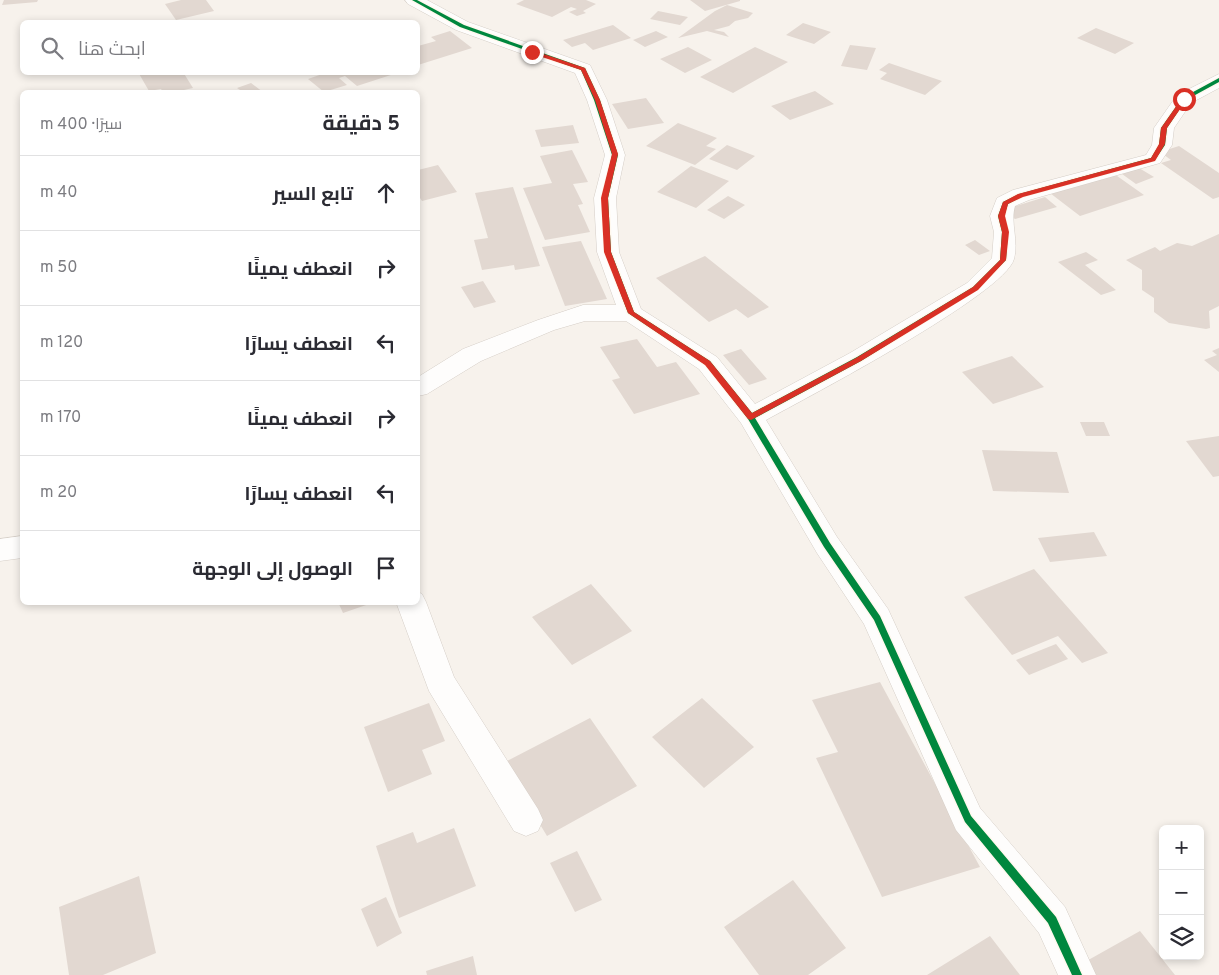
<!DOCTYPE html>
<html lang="ar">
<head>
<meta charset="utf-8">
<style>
	:root { --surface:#fff; --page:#f7f7f7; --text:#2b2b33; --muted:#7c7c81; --line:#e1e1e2 }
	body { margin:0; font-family:Overpass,Cairo,sans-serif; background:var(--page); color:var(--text); direction:rtl }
	.controls { position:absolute; right:15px; bottom:15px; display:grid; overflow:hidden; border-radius:8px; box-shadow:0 2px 8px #0003 }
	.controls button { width:45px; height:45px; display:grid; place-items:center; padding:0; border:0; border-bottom:1px solid var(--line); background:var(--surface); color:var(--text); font:25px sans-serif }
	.stop { position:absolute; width:15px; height:15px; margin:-11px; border:4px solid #d93025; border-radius:50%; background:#fff }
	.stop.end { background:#d93025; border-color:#fff; box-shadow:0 1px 5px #0008 }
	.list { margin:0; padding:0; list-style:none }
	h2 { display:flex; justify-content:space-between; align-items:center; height:65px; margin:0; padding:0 20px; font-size:21px }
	h2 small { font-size:16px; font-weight:400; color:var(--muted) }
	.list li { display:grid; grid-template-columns:32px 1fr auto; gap:15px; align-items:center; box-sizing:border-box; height:75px; padding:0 20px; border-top:1px solid var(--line) }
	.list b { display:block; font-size:19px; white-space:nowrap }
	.list em { font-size:16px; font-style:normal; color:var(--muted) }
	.icon { flex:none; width:28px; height:28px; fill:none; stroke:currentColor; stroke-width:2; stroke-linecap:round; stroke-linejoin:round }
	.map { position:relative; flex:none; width:1219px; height:975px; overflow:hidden; direction:ltr }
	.search { position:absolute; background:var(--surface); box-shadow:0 2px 8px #0003; left:20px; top:20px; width:400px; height:55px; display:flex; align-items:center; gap:12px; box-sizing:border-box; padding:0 18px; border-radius:8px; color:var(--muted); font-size:19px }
	.panel { position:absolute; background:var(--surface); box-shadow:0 2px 8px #0003; left:20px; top:90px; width:400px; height:515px; border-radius:8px; direction:rtl }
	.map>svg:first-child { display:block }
	.building { fill:#e2d8d1 }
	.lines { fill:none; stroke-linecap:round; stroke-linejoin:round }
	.street-casing { stroke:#d5cec7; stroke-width:1 }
	.street { fill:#fefdfc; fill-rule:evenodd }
	.cycleway-casing { stroke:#fff8ee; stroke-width:3 }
	.cycleway { fill:#00873e; fill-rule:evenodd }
	.route { fill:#d93025 }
</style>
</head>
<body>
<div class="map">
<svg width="1219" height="975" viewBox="0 0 1219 975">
	<rect width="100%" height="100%" fill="#f7f2ec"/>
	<path class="building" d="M4 0H38L37 2 2 5Z
		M181 0H206L214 11 176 20 165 4Z
		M524 0H586L596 4 583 11 586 13 577 16 569 12 577 9 571 7 552 17 516 4Z
		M690 0H740V1L705 11Z
		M727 5 753 13 748 18 735 21 729 26 714 30 724 32 729 37 707 31 678 38 715 11Z
		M658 11 688 17 680 25 650 19Z
		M803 23 831 32 814 44 786 35Z
		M613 25 631 38 593 50 585 43 572 47 563 40Z
		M1096 28 1134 43 1115 54 1077 38Z
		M450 31 472 48 418 65V46L436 41 431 37Z
		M656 31 668 37 645 47 633 40Z
		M850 45 876 48 867 70 841 66Z
		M688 47 712 60 685 73 660 59Z
		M755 47 788 62 733 93 700 77Z
		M889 63 942 81 925 95 880 79 887 73 879 70Z
		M138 72H183L193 88 175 92H163L161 89 149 91Z
		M328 72H397V73L357 86 345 76 339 78 347 85 324 92 308 79Z
		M251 83 263 92H243L237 88Z
		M815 91 834 104 790 120 771 106Z
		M646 98 664 123 628 129 612 104Z
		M678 123 717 138 706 146 716 149 695 165 646 146Z
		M573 125 579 143 541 147 535 130Z
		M727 145 755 156 737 170 709 159Z
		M1179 146 1219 173V197L1213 199 1161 163 1171 160 1160 152Z
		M572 150 588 182 573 184 583 204 578 205 590 232 545 240 523 188 552 183 540 156Z
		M438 165 457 192 422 201 418 195V170Z
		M691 166 729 181 696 208 657 192Z
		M1139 168 1154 177 1136 184 1122 174Z
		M1110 171 1144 195 1080 216 1046 190Z
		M513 187 540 266 515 270 514 265 482 270 474 240 488 238 475 193Z
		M728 196 745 205 724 219 707 210Z
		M1045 197 1057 207 1015 219 1003 210Z
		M1219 234V306L1209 311 1210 328 1206 329 1169 323 1154 312V298L1142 290V270L1126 260 1155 247 1160 251 1177 243 1192 246Z
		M975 240 990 251 979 255 965 245Z
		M581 241 607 299 565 306 542 247Z
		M1086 252 1098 260 1085 265 1116 290 1101 295 1058 262Z
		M705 256 769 307 748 318 736 309 709 322 656 278Z
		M483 281 496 302 474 308 461 287Z
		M637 339 657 367 676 362 700 394 634 414 612 380 620 378 600 347Z
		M1219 348V372L1204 360 1217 355 1212 351Z
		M741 349 767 379 749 385 723 355Z
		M1012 356 1044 387 993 404 962 372Z
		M1080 422H1104L1110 436H1086Z
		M1219 436V476L1213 477 1186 441Z
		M982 450 1057 452 1069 493 993 491Z
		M1094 532 1107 556 1050 562 1038 538Z
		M1034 569 1108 653 1082 663 1058 636 1012 655 964 597Z
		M591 584 632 631 572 665 532 617Z
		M338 602H372V603L343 613Z
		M1056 644 1068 659 1029 675 1016 660Z
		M880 682 980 867 882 897 816 758 838 752 812 700Z
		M702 698 754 747 704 788 652 737Z
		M429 703 445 741 422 750 432 774 388 792 364 727Z
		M590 718 637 786 547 836 503 763Z
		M454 828 476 886 399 918 376 846 413 832 417 843Z
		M577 851 602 900 575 912 550 863Z
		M139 876 156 953 103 975H69L59 907Z
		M793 880 846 948 808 975H759L724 927Z
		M386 897 402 933 377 947 361 909Z
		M1140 931 1175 975H1092L1083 963Z
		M990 936 1020 975H927Z
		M473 956 477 975H427L426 971Z"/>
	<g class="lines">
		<defs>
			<path id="street" d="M405 0H427L468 22 590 65 607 100 625 155 616 198 619 252 641 309 717 357 755 404 850 353 967 283 992 258 994 232 990 216 997 198 1013 190 1146 155 1152 145 1154 128 1177 95 1219 74V88L1191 103 1174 128 1172 145 1160 163 1029 200 1015 206C1010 223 1019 241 1014 259 1005 294 806 398 766 420L837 537 888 609 980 808 1065 907 1096 975H1058L1039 933 956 830 864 624 817 553 741 423 699 369 626 321H585L554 330 481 361 427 394 418 396V377L463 349 538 320 583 305H616L597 252 594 198 605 155 587 100 575 73 456 30 408 4Z
				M22 536V558L0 561V539Z
				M418 592 422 594 426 602 454 677 538 809 543 820 538 831 526 836 514 831 429 691 396 602H418Z"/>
		</defs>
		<use href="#street" class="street-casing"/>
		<use href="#street" class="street"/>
		<defs>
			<path id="cycleway" d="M412 0H417L464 25 585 68 600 100 618 155 608 198 611 252 634 312 710 361 752 413 857 357 973 287 1000 260 1002 232 998 216 1003 202 1019 194 1151 158 1159 145 1161 128 1182 98 1219 78V82L1186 100 1167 128 1165 145 1155 160 1023 196 1008 204 1004 216 1008 232 1006 260 977 289 861 361 755 418 830 543 880 616 971 816 1056 917 1082 975H1072L1048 923 965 822 874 620 824 547 748 419 706 365 628 313 605 252 602 198 612 155 594 100 581 70 460 27Z"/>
		</defs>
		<use href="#cycleway" class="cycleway-casing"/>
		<use href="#cycleway" class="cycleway"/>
	</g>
	<path class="route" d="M532 50 585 68 600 100 618 154 608 198 611 252 634 312 710 361 752 413 856 358 973 287 1000 260 1002 232 998 216 1003 202 1018 194 1151 158 1159 144 1161 128 1182 98 1187 99 1167 128 1165 144 1155 161 1023 197 1008 204 1005 216 1009 232 1006 260 978 290 861 361 751 420 748 419 705 365 628 313 604 252 601 198 612 154 595 100 581 70 530 53Z"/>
</svg>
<div class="controls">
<button>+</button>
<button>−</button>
<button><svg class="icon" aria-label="layers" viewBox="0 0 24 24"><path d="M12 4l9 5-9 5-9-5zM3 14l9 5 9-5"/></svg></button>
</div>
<div class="stop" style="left:1184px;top:99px"></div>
<div class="stop end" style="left:532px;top:52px"></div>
<div class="search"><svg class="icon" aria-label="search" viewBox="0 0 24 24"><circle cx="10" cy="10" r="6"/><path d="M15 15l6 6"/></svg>ابحث هنا</div>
<section class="panel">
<h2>5 دقيقة<small>سيرًا · 400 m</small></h2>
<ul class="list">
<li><svg class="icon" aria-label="ahead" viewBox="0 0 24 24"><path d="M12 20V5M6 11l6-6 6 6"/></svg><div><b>تابع السير</b></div><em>40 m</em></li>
<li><svg class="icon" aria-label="right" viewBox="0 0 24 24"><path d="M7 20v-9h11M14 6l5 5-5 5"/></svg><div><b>انعطف يمينًا</b></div><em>50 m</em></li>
<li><svg class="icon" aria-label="left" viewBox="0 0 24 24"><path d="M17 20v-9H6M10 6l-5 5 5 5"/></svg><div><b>انعطف يسارًا</b></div><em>120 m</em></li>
<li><svg class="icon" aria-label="right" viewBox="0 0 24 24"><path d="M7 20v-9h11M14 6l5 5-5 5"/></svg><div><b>انعطف يمينًا</b></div><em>170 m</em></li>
<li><svg class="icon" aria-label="left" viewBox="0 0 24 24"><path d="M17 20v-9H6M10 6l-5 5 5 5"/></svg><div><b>انعطف يسارًا</b></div><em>20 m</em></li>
<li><svg class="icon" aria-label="arrive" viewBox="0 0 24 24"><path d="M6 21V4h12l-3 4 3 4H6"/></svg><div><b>الوصول إلى الوجهة</b></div></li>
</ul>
</section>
</div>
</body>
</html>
